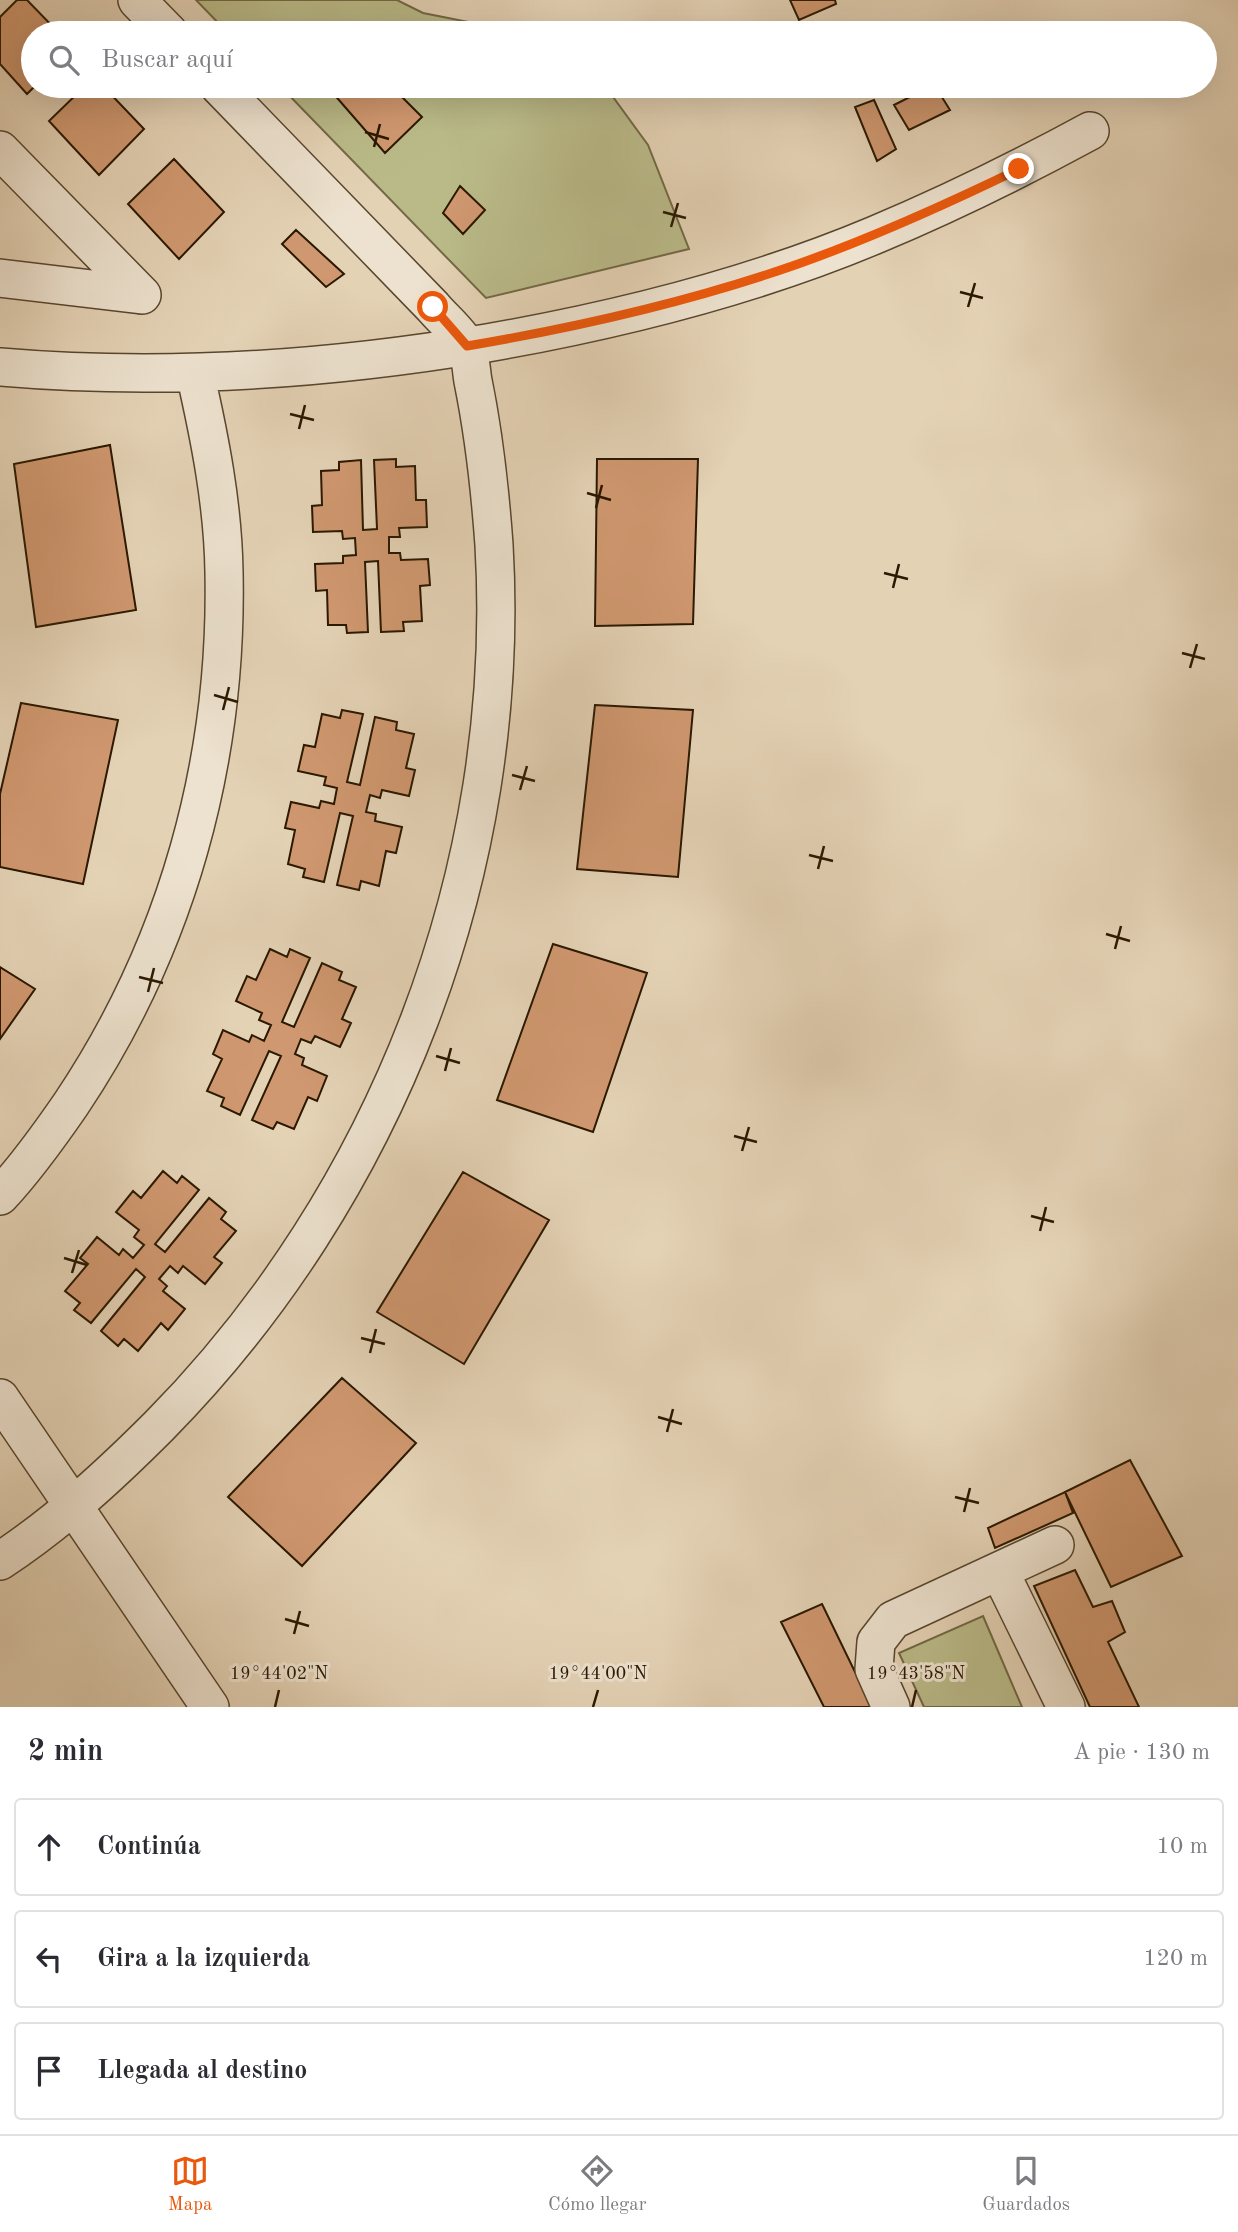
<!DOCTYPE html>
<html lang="es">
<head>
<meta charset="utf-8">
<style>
	:root { --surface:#fff; --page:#f7f7f7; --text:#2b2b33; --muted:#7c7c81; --line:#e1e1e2; --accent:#ea580c }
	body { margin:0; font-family:"Old Standard TT",serif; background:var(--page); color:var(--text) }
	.stop { position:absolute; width:21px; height:21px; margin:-16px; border:5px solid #ea580c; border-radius:50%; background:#fff }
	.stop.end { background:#ea580c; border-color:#fff; box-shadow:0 2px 7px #0008 }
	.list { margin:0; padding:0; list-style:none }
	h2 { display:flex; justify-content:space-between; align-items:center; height:91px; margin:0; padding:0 28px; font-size:30px }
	h2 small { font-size:23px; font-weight:400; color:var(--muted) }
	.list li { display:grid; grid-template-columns:46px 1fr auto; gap:21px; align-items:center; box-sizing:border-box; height:98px; margin:0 14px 14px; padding:0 14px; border:2px solid var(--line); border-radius:7px }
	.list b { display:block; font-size:26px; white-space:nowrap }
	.list em { font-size:23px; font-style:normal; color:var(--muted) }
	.icon { flex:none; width:38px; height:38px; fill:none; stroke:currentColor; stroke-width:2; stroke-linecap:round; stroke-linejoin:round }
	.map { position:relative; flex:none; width:1238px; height:1707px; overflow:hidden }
	.search { position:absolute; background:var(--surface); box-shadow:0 7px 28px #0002; left:21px; right:21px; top:21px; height:77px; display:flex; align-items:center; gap:18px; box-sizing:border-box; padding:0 24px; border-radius:38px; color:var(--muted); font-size:26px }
	.sheet { height:427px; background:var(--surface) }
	nav { display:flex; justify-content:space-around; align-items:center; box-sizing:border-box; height:98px; border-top:2px solid var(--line); background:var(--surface); font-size:19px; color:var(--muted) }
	nav a { display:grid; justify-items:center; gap:4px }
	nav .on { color:var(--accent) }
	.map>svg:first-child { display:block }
	.green { fill:#baba89; stroke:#726945; stroke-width:2 }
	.building { fill:#d09870; stroke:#2a1801; stroke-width:2 }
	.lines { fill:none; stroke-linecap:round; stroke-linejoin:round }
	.minor-casing { stroke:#58462e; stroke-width:40 }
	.minor { stroke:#ede2cf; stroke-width:37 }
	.route { stroke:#ea580c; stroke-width:9 }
	.ticks { fill:none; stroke:#2a1801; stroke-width:2.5 }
	.ticks-label { font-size:18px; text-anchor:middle; fill:#2a1801; stroke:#ede2cf; stroke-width:6; stroke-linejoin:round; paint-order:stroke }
</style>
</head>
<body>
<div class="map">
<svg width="1238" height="1707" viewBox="0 0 1238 1707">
	<rect width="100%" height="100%" fill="#e4d2b5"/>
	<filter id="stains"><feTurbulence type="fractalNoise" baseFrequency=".00286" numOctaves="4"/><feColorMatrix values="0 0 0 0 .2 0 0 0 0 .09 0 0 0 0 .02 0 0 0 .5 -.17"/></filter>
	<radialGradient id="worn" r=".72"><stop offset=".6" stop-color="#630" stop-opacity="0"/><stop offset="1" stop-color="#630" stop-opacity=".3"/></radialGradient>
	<path class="green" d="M196 0H397L423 13 524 33H228Z
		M280 86H605L648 145 689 249 486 298Z
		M983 1616 1022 1707H924L899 1653Z"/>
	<path class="building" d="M17 0H27L59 33H33L35 86 27 94 0 64V17Z
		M790 0H835L836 4 799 20Z
		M85 86H103L144 129 99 175 49 121Z
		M339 86H391L422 117 385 153 332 92Z
		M907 86H935L950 110 909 130 894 105 910 97Z
		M874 100 896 149 877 161 855 107Z
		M174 159 224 212 179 259 128 204Z
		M460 186 485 210 463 234 443 213Z
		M296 230 344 274 326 287 282 244Z
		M110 445 136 610 36 627 14 464Z
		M396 459V467L415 466 416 500H426L427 527 399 528 400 537H389V553H400L401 560 428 559 430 585 420 586 422 621 403 622 404 631 381 632 378 561 365 562 368 632 347 633 346 625H328L327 590 316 591 315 564 343 563V556L356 555 355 538 343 539 342 531 313 532 312 506 322 505 321 471 339 470V462L361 460 363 530 377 529 374 460Z
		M597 459H698L693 624 595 626Z
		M21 703 118 720 83 884 0 867V794Z
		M595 705 693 710 678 877 577 869Z
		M342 710 363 714 347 782 360 785 375 717 397 722 396 730 414 734 406 768 415 770 409 796 382 790 380 798 370 795 366 812 376 814 375 821 402 827 396 853 386 851 379 886 361 881 359 890 337 885 353 816 340 813 324 882 303 877 305 869 288 864 295 830 285 828 291 802 319 808 321 801 334 804 337 788 324 785 326 777 298 771 304 745 315 747 322 714 340 718Z
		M553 944 647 973 593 1132 497 1100Z
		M270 949 287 957 290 949 310 958 282 1022 294 1027 322 963 342 972 339 980 356 987 342 1019 351 1023 340 1047 315 1036 311 1043 301 1039 295 1054 304 1058 302 1065 327 1076 317 1101 308 1097 294 1129 277 1122 273 1129 252 1120 281 1056 269 1051 240 1115 221 1106 224 1098 207 1091 222 1059 213 1054 223 1030 249 1042 252 1035 264 1041 271 1025 259 1020 262 1013 236 1001 247 976 256 980Z
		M0 967 35 989 0 1039Z
		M163 1171 177 1183 182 1176 199 1190 155 1244 165 1252 209 1198 226 1212 221 1219 236 1231 214 1257 222 1263 205 1284 183 1266 178 1273 170 1266 159 1279 167 1286 163 1291 185 1309 168 1330 161 1323 138 1351 124 1339 118 1346 101 1331 145 1277 136 1269 91 1323 74 1310 80 1303 65 1291 88 1264 80 1258 97 1237 119 1255 123 1249 133 1258 144 1245 134 1237 139 1230 116 1212 133 1191 141 1198Z
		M463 1172 549 1220 464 1364 377 1312Z
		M342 1378 416 1443 302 1566 228 1497Z
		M1130 1460 1182 1556 1111 1587 1065 1492Z
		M1065 1492 1073 1513 995 1548 988 1528Z
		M1075 1570 1093 1607 1112 1601 1125 1632 1108 1642 1139 1707H1090L1034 1586Z
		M822 1604 872 1707H824L781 1622Z"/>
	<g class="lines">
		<defs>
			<path id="minor" d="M137 0 169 33
				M0 150 142 295
				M0 278 142 295
				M0 367C163 381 326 370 487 343 619 320 751 287 875 235 949 204 1020 169 1090 131
				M0 1196C26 1168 49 1136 71 1104 177 946 228 762 224 572 223 505 210 439 195 373
				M0 1398 210 1707
				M0 1561C58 1523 110 1475 159 1426 387 1195 513 870 494 545 490 489 484 435 473 381 471 370 471 355 466 345 459 332 443 319 433 307L219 86
				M1000 1572 1066 1707
				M891 1707 874 1669 876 1642 893 1620 1055 1545"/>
		</defs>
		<use href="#minor" class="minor-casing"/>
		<use href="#minor" class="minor"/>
	</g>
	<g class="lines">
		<path class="route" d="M433 307 467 346C579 327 690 302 798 264 874 237 947 204 1019 169"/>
	</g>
	<path class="ticks" d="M365 132 389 139M374 147 380 124M663 212 686 218M671 227 678 203M960 292 983 298M968 307 975 283M290 414 314 420M299 429 305 405M587 493 611 500M596 508 602 485M884 573 908 579M893 588 899 564M1182 653 1205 659M1190 668 1197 644M214 695 238 702M223 710 229 687M512 775 535 781M520 790 527 766M809 855 833 861M818 869 824 846M1106 934 1130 941M1115 949 1121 926M139 977 163 983M148 992 154 968M436 1056 460 1063M445 1071 451 1048M734 1136 757 1142M742 1151 749 1127M1031 1216 1054 1222M1040 1231 1046 1207M64 1258 87 1265M72 1273 79 1250M361 1338 385 1344M370 1353 376 1329M658 1417 682 1424M667 1432 673 1409M955 1497 979 1503M964 1512 970 1488M285 1619 309 1626M294 1634 300 1611M275 1707 279 1690M593 1707 598 1690M912 1707 916 1690"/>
	<g class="ticks-label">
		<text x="279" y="1679">19°44'02"N</text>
		<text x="598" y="1679">19°44'00"N</text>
		<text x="916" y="1679">19°43'58"N</text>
	</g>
	<rect width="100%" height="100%" filter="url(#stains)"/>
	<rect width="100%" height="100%" fill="url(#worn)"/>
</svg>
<div class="stop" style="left:433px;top:307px"></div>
<div class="stop end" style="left:1019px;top:169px"></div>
<div class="search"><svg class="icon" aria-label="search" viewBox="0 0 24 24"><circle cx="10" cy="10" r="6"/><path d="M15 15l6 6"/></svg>Buscar aquí</div>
</div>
<section class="sheet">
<h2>2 min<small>A pie · 130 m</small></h2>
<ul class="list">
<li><svg class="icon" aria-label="ahead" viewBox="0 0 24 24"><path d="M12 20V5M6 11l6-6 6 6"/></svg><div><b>Continúa</b></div><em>10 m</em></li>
<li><svg class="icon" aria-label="left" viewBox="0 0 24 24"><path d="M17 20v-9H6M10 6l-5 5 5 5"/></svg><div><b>Gira a la izquierda</b></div><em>120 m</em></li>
<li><svg class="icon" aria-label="arrive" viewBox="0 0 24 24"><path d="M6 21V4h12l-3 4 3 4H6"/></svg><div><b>Llegada al destino</b></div></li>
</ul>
</section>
<nav>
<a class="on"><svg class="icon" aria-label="map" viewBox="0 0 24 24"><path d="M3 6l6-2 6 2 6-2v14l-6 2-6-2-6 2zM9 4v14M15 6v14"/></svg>Mapa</a>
<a><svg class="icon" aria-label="directions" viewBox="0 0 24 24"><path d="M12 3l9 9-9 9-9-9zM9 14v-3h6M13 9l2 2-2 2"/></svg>Cómo llegar</a>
<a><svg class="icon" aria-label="saved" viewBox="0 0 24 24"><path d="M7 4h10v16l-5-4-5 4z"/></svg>Guardados</a>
</nav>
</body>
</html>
